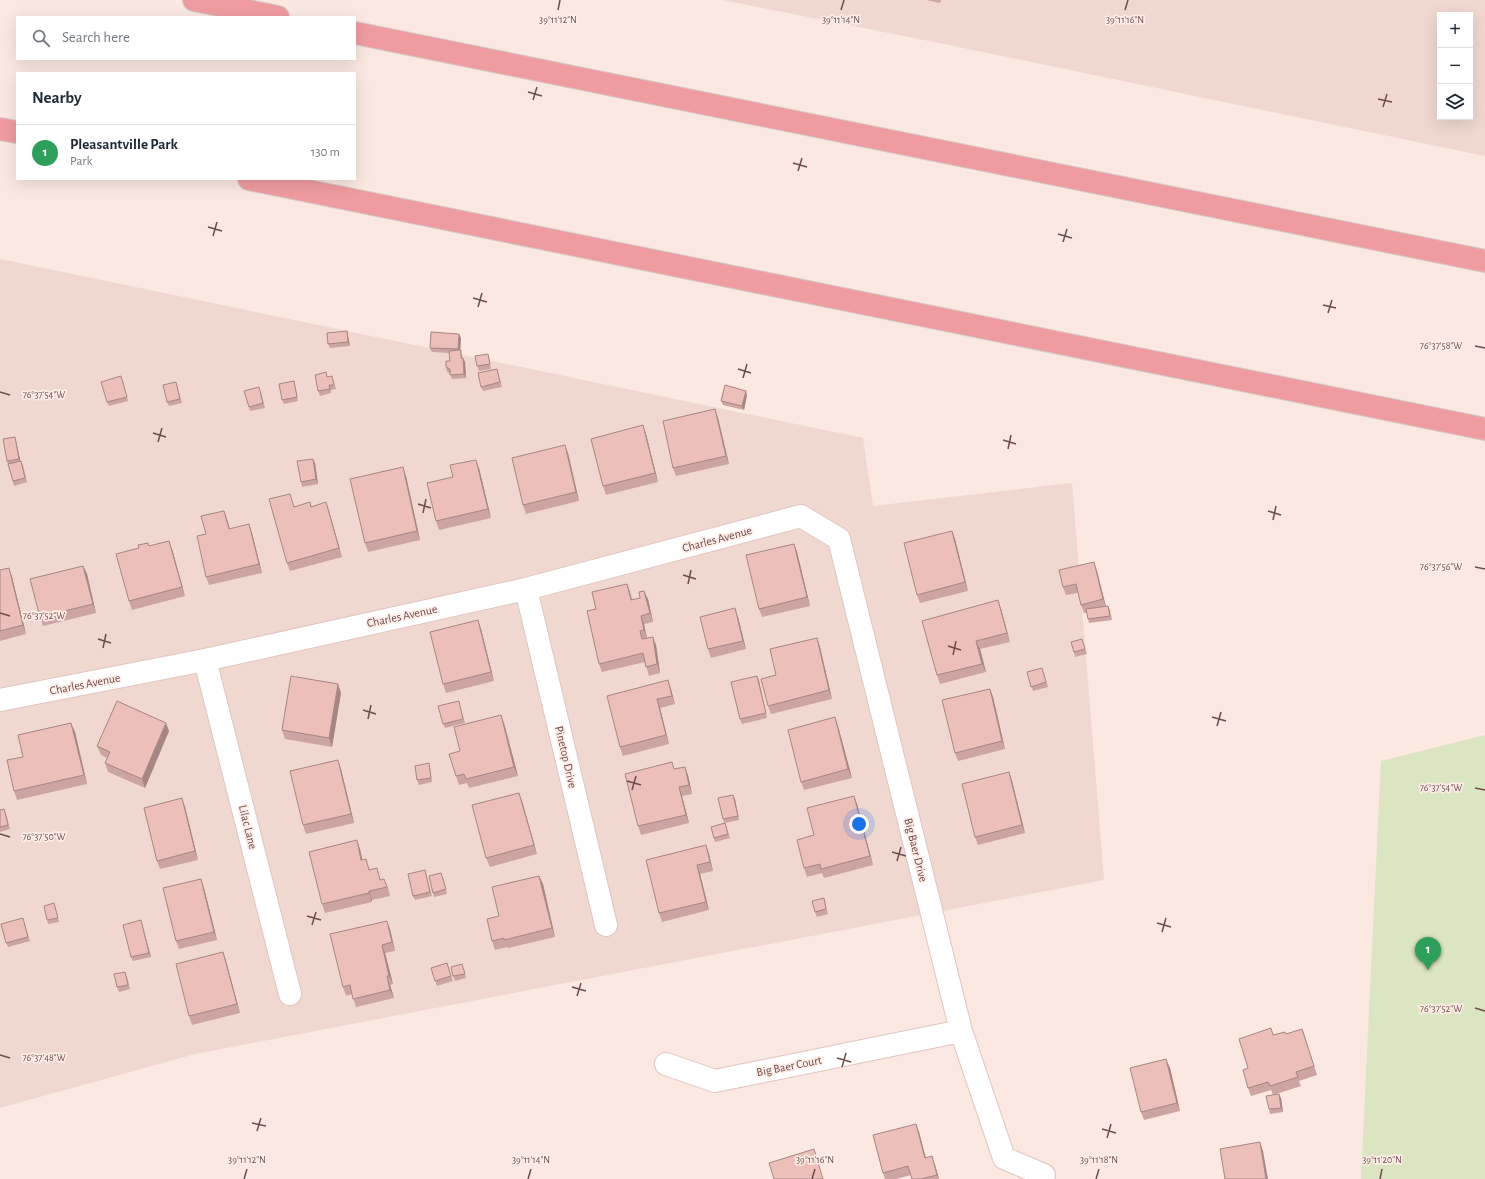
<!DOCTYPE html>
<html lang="en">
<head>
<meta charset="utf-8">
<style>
	:root { --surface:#fff; --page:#f6f6f7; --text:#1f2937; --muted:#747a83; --line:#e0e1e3; --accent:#da4f5b }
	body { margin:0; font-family:"Alegreya Sans",sans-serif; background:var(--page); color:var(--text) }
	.controls { position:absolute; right:12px; top:12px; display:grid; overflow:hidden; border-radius:0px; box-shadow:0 4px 16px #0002 }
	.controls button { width:36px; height:36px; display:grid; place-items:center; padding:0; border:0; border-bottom:1px solid var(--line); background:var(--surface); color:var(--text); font:20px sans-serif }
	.you { position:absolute; left:859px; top:824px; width:14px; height:14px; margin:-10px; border:3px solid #fff; border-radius:50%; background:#1a73e8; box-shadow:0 0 0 6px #1a73e833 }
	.badge { display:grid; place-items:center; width:26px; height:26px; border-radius:50%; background:var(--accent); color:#fff; font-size:13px; font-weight:700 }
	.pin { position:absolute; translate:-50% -33px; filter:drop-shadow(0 1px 2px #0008) }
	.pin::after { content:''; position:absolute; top:21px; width:14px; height:12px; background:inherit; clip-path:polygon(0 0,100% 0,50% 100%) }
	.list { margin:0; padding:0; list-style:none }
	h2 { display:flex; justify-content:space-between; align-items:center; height:52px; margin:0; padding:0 16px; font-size:17px }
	h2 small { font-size:13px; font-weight:400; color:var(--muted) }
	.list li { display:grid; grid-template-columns:26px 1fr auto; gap:12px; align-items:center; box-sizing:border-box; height:56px; padding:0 16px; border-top:1px solid var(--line) }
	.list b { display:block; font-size:15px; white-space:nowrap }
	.list p { margin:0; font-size:13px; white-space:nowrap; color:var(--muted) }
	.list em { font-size:13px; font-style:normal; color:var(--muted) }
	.icon { flex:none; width:22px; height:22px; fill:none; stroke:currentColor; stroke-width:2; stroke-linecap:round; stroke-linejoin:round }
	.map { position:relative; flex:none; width:1485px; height:1179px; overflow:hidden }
	.search { position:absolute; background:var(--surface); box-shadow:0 4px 16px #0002; left:16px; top:16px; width:340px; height:44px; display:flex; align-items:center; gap:10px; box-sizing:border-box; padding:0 14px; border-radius:0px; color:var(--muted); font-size:15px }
	.panel { position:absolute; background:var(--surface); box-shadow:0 4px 16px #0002; left:16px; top:72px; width:340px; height:108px; border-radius:0px }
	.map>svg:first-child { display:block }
	.residential { fill:#f0d8d0; fill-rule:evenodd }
	.green { fill:#dbe5c1 }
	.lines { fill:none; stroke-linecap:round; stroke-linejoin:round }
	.street-casing { stroke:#dfc5c1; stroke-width:24 }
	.highway-casing { stroke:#d4c9c9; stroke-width:24 }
	.street { stroke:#fff; stroke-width:22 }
	.highway { stroke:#ef9ca0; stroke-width:22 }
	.wall { fill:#cca4a1 }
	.shaded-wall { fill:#a68683 }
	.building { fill:#edbfbb; stroke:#a68683 }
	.ticks { fill:none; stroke:#6e4c4a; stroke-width:1.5 }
	.labels { text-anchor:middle; stroke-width:3.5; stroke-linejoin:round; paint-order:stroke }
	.street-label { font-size:12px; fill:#6e4c4a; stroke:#fdede6 }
	.ticks-label { font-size:10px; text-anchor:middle; fill:#6e4c4a; stroke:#fdede6; stroke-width:3.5; stroke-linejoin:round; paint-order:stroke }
</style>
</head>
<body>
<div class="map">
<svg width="1485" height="1179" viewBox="0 0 1485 1179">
	<rect width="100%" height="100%" fill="#fae8e1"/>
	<path class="residential" d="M723 0H1485V156L954 46ZM1440 15H1470V117H1440Z
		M0 259 863 438 873 506 1072 483 1104 880 195 1054 0 1108Z"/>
	<path class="green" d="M1485 735V1179H1361L1381 761Z"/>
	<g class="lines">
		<defs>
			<path id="street" d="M526 589 606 925
				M205 660 290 994
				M0 700 205 660 526 589 801 516 839 539 961 1031 1004 1158 1044 1175
				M666 1064 715 1081 961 1031"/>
			<path id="highway" d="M194 0 278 17
				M355 33 1485 261
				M0 129 17 132
				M249 179 1485 429"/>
		</defs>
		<use href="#street" class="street-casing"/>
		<use href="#highway" class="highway-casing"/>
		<use href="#street" class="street"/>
		<use href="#highway" class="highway"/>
	</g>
	<path class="wall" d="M927 0H941L940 3Z
		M347 331 350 346 330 348 328 344Z
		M461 338 460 351 462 355V358H463L465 362 466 378 452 379 450 373 447 372 446 367 450 361 449 353 432 352 430 348Z
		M489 358 491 369 479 371 477 366Z
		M497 369 502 387 483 391 481 387Z
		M332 376 336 389 331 390V393L320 396 318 391 327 377Z
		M123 381 128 401 109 406 107 402Z
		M295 385 298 401 284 404 282 400Z
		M177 386 182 403 169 406 167 402Z
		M261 392 265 408 250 411 249 407Z
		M747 395 744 410 723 405 721 401Z
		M718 418 729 464 676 476 673 468Z
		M646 434 658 482 606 495 603 486Z
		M16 441 20 461 23 465 27 482 14 486 7 461Z
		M568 453 579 501 526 514 523 505Z
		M315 463 318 484 302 487 301 482Z
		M479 468 491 518 439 530 436 521 453 477Z
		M406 476 420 540 368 552 365 543Z
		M310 502 311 506 329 511 342 557 290 571 287 563 293 503 295 507Z
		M224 511 227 519 230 529 252 533 262 573 209 585 206 577V534Z
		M952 531 955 539 968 591 920 603 917 595Z
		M794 544 797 552 810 606 762 617 759 609Z
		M149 546 172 549 185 596 132 610 129 601Z
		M83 566 87 574 96 613 43 626 40 617Z
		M9 568 12 577 26 634 0 641V570Z
		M1097 571 1106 606H1108L1110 610 1112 620 1089 623 1087 613H1084L1081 605 1078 593 1066 595 1063 587Z
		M627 584 632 600 648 599 653 622 644 624 647 638 656 645 660 673 649 676 645 662 602 672 599 664 596 609Z
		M998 600 1001 609 1010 642 980 649 986 672 940 684 937 675Z
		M738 617 746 649 711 658 708 649Z
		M478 620 481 629 494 681 446 693 443 684Z
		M817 638 820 647 832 699 771 714 768 706 776 675Z
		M1082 639 1087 654 1075 657 1074 652Z
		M1027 672 1044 673 1048 687 1033 691Z
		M757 676 759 681 767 718 742 724 740 719Z
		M668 680 675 704 660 708 669 744 623 756 620 747Z
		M338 684 341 693 332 747 285 739 282 730Z
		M990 689 993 697 1005 749 958 761 955 753Z
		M460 706 465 723 445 728 443 724Z
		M504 723 518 776 469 788 467 783 459 785 456 776 460 751Z
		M838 726 852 778 804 790 801 782Z
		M169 731 145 788 108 772 105 763 107 758 101 755 97 746Z
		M75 732 87 784 17 800 14 791 23 757Z
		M430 768 432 782 419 785 417 780Z
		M341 769 354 823 306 834 303 825Z
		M675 769 688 775 692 794 682 796 689 823 641 835 638 826Z
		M1009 772 1012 781 1025 833 978 845 975 837Z
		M854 796 857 804 873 865 824 878 822 873 807 877 804 868 814 835Z
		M735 799 739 820 725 823 730 838 715 842 714 838 724 823 723 819Z
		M522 801 537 854 490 867 486 858Z
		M185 807 198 860 160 869 157 861Z
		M0 810 6 813 10 829 0 832Z
		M706 845 709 854 713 871 700 874 709 910 662 922 659 913Z
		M360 849 362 859 370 870 381 880 388 887 390 896 372 900V902L325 913 322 904Z
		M425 870 432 896 415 900 413 896Z
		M539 876 543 884 555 937 508 948 507 947 495 950 492 941 499 916Z
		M443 877 447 894 434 897 433 893Z
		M204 888 217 940 179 949 176 941Z
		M824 898 828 914 817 917 815 912Z
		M54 903 59 922 48 924 47 920Z
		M141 920 151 957 133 961 131 957Z
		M24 923 30 941 8 947 6 943Z
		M390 929 395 951 385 953 393 984 390 985 394 998 356 1007 352 994 346 996 343 987Z
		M223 952 226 961 240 1013 192 1025 189 1016Z
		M447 963 453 981 437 986 431 968Z
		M464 969 466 978 455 981 453 976Z
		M127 976 130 989 119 992 117 987Z
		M1302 1029 1317 1075 1299 1081 1301 1086 1273 1095 1271 1090 1251 1096 1248 1088V1068L1274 1035 1286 1034Z
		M1170 1068 1180 1111 1144 1120 1141 1112Z
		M1281 1098 1283 1112 1270 1114 1269 1109Z
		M916 1124 919 1132 926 1158 935 1165 939 1179H912L911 1175 896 1179H885L883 1173Z"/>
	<path class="shaded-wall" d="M347 331 350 346 348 342Z
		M459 334 461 338 460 353 458 349Z
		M463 358 465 362 466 378 464 374Z
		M746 391 747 395 744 410 742 406Z
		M715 409 718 418 729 464 726 456Z
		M643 425 646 434 658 482 655 473Z
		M15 437 16 441 21 463 19 459Z
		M565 445 568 453 579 501 576 492Z
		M313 459 315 463 318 484 316 479Z
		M476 460 479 468 491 518 488 509Z
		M403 467 406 476 420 540 417 531Z
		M326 502 329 511 342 557 339 548Z
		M224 511 227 519 232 538 229 529Z
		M249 524 252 533 262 573 259 564Z
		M952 531 955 539 968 591 965 582Z
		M169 541 172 549 185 596 182 587Z
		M794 544 797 552 810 606 807 597Z
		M1094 562 1097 571 1106 608 1103 599Z
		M83 566 87 574 96 613 93 604Z
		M9 568 12 577 26 634 23 625Z
		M627 584 630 592 634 609 631 600Z
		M644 591 648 599 653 622 650 613Z
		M998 600 1001 609 1010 642 1007 633Z
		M735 608 738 617 746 649 743 641Z
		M641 616 644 624 647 639 644 630Z
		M478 620 481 629 494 681 491 672Z
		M653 637 656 645 660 673 657 664Z
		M817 638 820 647 832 699 829 690Z
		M976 641 980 649 986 672 982 664Z
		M757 676 759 681 767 718 766 713Z
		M668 680 671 689 675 704 672 696Z
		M338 684 341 693 332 747 329 738Z
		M990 689 993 697 1005 749 1002 741Z
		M657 699 660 708 669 744 666 735Z
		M501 715 504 723 518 776 514 767Z
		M835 717 838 726 852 778 848 769Z
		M71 723 75 732 87 784 84 775Z
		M166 723 169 731 145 788 142 779Z
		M338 760 341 769 354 823 351 814Z
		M685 767 688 775 692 794 689 785Z
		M1009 772 1012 781 1025 833 1022 825Z
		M679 787 682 796 689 823 686 815Z
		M519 793 522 801 537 854 534 845Z
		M733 795 735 799 739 820 738 816Z
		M854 796 857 804 873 865 870 856Z
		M182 798 185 807 198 860 195 851Z
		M357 840 360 849 364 868 361 860Z
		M706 845 709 854 713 871 710 862Z
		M697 865 700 874 709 910 706 902Z
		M539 876 543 884 555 937 552 928Z
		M201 879 204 888 217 940 214 932Z
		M369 891 372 900V902L369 893Z
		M141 920 142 925 151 957 149 953Z
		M387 921 390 929 395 951 392 942Z
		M382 945 385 953 393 984 389 976Z
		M223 952 226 961 240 1013 237 1004Z
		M387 976 390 985 394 998 390 990Z
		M1302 1029 1305 1037 1317 1075 1314 1066Z
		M1166 1059 1170 1068 1180 1111 1177 1103Z
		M1279 1094 1281 1098 1283 1112 1281 1108Z
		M916 1124 919 1132 928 1167 925 1158Z
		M1260 1142 1263 1151 1268 1179H1266Z
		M932 1156 935 1165 939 1179 937 1175Z"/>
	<path class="building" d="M347 331 348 342 328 344 327 333Z
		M431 332 459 334 458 349 430 348Z
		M461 350V358H463L464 374 450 375V369L446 367V361H450L449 351Z
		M488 354 490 364 477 366 475 356Z
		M497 369 500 382 481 387 478 373Z
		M326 372 327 377 332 376 334 385H329L330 389 318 391 315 375Z
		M121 376 127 397 107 402 101 382Z
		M294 381 297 397 282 400 279 384Z
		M176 382 180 399 167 402 163 385Z
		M725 385 746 391 742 406 721 401Z
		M259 387 263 403 249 407 244 391Z
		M715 409 726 456 673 468 663 421Z
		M643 425 655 473 603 486 591 439Z
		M15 437 19 459 7 461 3 439Z
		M565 445 576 492 523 505 512 458Z
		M313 459 316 479 301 482 297 461Z
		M476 460 488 509 436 521 427 483 453 477 450 465Z
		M21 461 25 478 13 481 8 464Z
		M403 467 417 531 365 543 350 479Z
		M290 494 294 507 310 502 311 507 326 502 339 548 287 563 269 499Z
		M224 511 229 529 249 524 259 564 206 577 197 536 206 534 201 516Z
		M952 531 965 582 917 595 904 543Z
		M169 541 182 587 129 601 116 554 139 548 138 545 148 543 149 546Z
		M794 544 807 597 759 609 746 555Z
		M1094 562 1103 599 1081 605 1076 584 1063 587 1059 570Z
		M83 566 93 604 40 617 30 579Z
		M9 568 23 625 0 631V570Z
		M627 584 631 600 640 598 639 592 644 591 650 613 641 616 644 630 640 631 642 639 653 637 657 664 646 667 643 653 599 664 587 611 596 609 592 592Z
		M998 600 1007 633 976 641 982 664 937 675 922 621Z
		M1108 606 1110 616 1088 619 1086 609Z
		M735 608 743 641 708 649 700 617Z
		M478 620 491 672 443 684 430 632Z
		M817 638 829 690 768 706 761 679 776 675 770 649Z
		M1082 639 1085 649 1074 652 1071 642Z
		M1042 668 1046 682 1031 687 1027 672Z
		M291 676 338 684 329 738 282 730Z
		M757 676 766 713 740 719 731 682Z
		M668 680 672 696 657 699 666 735 620 747 607 696Z
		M990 689 1002 741 955 753 942 700Z
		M117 701 166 723 142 779 105 763 110 752 97 746Z
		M459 701 463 719 443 724 438 706Z
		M501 715 514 767 466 779 464 774 456 776 449 754 460 751 454 727Z
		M835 717 848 769 801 782 788 730Z
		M71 723 84 775 14 791 7 760 23 757 18 735Z
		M338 760 351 814 303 825 290 771Z
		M672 762 674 769 685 767 689 785 679 787 686 815 638 826 625 774Z
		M429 763 431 778 417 780 415 766Z
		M1009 772 1022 825 975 837 962 784Z
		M519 793 534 845 486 858 472 805Z
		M733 795 738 816 723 819 718 798Z
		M854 796 870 856 821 869 820 864 804 868 797 840 814 835 807 808Z
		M182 798 195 851 157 861 144 808Z
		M4 809 8 825 0 827V810Z
		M725 823 728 834 714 838 711 827Z
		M357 840 361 860 366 859 369 870 377 868 380 880 384 879 387 887 369 891V893L322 904 309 852Z
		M706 845 710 862 697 865 706 902 659 913 646 860Z
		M425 870 430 892 413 896 408 874Z
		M441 873 446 889 433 893 429 876Z
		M539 876 552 928 504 940V938L492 941 487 919 499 916 492 887Z
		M201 879 214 932 176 941 163 888Z
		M824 898 826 909 815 912 812 901Z
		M54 903 58 918 47 920 44 906Z
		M23 918 28 937 6 943 1 924Z
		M141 920 149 953 131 957 123 925Z
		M387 921 392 942 382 945 389 976H387L390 990 353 999 350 985 343 987 330 934Z
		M223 952 237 1004 189 1016 176 964Z
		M447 963 451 976 435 981 431 968Z
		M462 964 465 974 453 976 451 967Z
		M125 972 128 985 117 987 114 974Z
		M1271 1028 1273 1035 1285 1032 1286 1034 1302 1029 1314 1066 1296 1072 1298 1077 1270 1086 1268 1082 1248 1088 1243 1070 1248 1068 1239 1039Z
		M1166 1059 1177 1103 1141 1112 1130 1068Z
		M1279 1094 1281 1108 1269 1109 1266 1096Z
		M916 1124 925 1158 932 1156 937 1175 921 1179H912L908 1166 883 1173 873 1135Z
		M1260 1142 1266 1179H1225L1220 1149Z
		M814 1149 823 1179H774L769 1163Z"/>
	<path class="ticks" d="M558 10 560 0M841 10 844 0M1125 10 1128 0M528 92 542 96M1378 99 1392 102M533 100 537 87M1383 107 1387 94M793 163 807 167M798 171 802 158M208 227 222 231M1058 234 1072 238M213 236 217 222M1063 242 1067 229M473 298 487 302M1323 305 1336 308M478 307 482 293M1328 313 1332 300M1475 346 1485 348M738 369 751 373M743 378 747 364M0 392 10 395M153 433 166 437M1003 440 1016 444M158 442 162 428M1008 449 1011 435M418 504 431 508M1268 511 1281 515M423 513 426 499M1273 520 1276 506M1475 567 1485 569M683 575 696 579M688 584 691 570M0 613 10 616M98 639 111 643M948 646 961 650M103 648 106 634M953 655 956 641M363 710 376 714M1212 717 1226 721M368 719 371 705M1217 726 1221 712M627 781 641 785M1475 788 1485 790M632 790 636 776M0 834 10 837M892 852 906 856M897 861 901 847M307 916 321 920M1157 923 1171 927M312 925 316 912M1162 932 1166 918M572 987 586 991M577 996 581 983M1475 1008 1485 1011M0 1055 10 1058M837 1058 851 1062M842 1067 846 1053M252 1123 266 1126M1102 1129 1116 1133M257 1131 261 1118M1107 1138 1111 1124M244 1179 247 1169M528 1179 531 1169M812 1179 815 1169M1096 1179 1099 1169M1380 1179 1382 1169"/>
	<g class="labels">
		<g class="street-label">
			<text transform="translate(717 539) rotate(-15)" y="4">Charles Avenue</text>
			<text transform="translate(402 616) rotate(-12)" y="4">Charles Avenue</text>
			<text transform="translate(85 684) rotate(-11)" y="4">Charles Avenue</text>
			<text transform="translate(566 757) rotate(77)" y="4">Pinetop Drive</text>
			<text transform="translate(248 827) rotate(76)" y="4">Lilac Lane</text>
			<text transform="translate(916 850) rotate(76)" y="4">Big Baer Drive</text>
			<text transform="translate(789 1066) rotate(-11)" y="4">Big Baer Court</text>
		</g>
	</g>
	<g class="ticks-label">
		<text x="558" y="23">39°11'12"N</text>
		<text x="841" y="23">39°11'14"N</text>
		<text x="1125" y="23">39°11'16"N</text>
		<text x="1441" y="349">76°37'58"W</text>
		<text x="44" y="398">76°37'54"W</text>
		<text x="1441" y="570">76°37'56"W</text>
		<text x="44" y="619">76°37'52"W</text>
		<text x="1441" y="791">76°37'54"W</text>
		<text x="44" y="840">76°37'50"W</text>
		<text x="1441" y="1012">76°37'52"W</text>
		<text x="44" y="1061">76°37'48"W</text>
		<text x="247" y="1163">39°11'12"N</text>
		<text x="531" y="1163">39°11'14"N</text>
		<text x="815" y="1163">39°11'16"N</text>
		<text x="1099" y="1163">39°11'18"N</text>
		<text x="1382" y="1163">39°11'20"N</text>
	</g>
</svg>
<div class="controls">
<button>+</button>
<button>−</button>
<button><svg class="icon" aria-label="layers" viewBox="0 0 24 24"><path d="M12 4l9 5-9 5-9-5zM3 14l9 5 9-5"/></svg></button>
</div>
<div class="you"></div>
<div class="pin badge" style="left:1428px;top:970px;background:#2e9e5b">1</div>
<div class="search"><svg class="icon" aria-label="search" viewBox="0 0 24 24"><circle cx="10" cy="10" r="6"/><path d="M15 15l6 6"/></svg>Search here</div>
<section class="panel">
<h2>Nearby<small></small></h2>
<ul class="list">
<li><span class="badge" style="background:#2e9e5b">1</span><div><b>Pleasantville Park</b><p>Park</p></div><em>130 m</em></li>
</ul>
</section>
</div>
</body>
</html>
